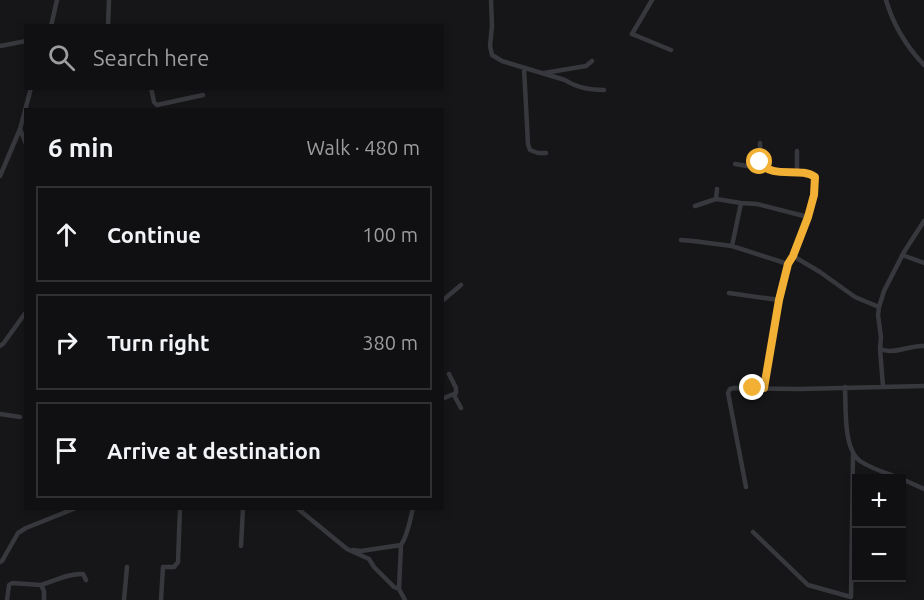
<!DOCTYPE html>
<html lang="en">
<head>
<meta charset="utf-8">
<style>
	:root { --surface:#101012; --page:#1e1e20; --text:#f1f3f6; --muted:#9c9d9f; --line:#303032 }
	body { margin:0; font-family:Ubuntu,sans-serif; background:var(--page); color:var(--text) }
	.controls { position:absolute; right:18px; bottom:18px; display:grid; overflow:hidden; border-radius:0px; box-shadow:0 3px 9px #0003 }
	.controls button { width:54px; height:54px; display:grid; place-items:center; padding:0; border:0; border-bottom:2px solid var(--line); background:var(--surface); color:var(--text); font:30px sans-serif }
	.stop { position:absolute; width:18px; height:18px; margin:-14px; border:4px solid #f2b134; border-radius:50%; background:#fff }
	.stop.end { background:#f2b134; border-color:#fff; box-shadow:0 2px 6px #0008 }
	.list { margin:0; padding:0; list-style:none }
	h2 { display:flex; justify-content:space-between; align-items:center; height:78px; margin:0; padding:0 24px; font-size:26px }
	h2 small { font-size:20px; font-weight:400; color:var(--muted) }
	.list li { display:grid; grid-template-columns:39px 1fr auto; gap:18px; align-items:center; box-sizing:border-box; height:96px; margin:0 12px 12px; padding:0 12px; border:2px solid var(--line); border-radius:0px }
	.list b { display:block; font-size:22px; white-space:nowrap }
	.list em { font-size:20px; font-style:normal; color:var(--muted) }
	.icon { flex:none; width:33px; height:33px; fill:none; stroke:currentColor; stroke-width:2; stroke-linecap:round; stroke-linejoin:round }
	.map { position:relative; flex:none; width:924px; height:600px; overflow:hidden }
	.search { position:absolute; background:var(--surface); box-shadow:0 3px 9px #0003; left:24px; top:24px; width:420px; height:66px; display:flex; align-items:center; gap:15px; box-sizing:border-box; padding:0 21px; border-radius:0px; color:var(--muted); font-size:22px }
	.panel { position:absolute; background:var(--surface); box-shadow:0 3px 9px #0003; left:24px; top:108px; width:420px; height:402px; border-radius:0px }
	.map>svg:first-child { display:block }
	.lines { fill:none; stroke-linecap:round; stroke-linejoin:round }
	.street { stroke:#37383d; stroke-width:4.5 }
	.route { stroke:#f2b134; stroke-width:8 }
</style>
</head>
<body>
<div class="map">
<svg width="924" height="600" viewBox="0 0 924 600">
	<rect width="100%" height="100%" fill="#161618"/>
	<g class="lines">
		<path class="street" d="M491 0 492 26 490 46 492 55 502 61 565 80C575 87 591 90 604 90
			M652 0 632 34 671 50
			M886 0C893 24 907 47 924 65
			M51 26 57 0
			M108 26 109 0
			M0 46 26 41
			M524 68 528 144 530 150 538 153H546
			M544 73 586 66 592 61
			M151 88 154 102 157 105 203 95
			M20 129 26 144
			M760 143V162L766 169
			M797 151V173
			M735 164 784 172 807 173 815 178C813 207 803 229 793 256
			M0 176 20 129 31 88
			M717 189 716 199 741 203
			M695 206 716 199
			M681 240 693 241 732 246 788 264 793 256 820 272 855 297 879 307
			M732 246 741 203 757 204 808 217
			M902 255 924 263
			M729 293 779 300
			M442 301 461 285
			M0 346 3 344 26 312
			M880 349C894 355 909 345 924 346
			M883 386 880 349 881 337 878 315 879 307 884 291 904 252 924 221
			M845 387C846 406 843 449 860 461 872 469 886 473 899 478
			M764 388 779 300 788 264
			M454 395 461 408
			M442 399 456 393V388L449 374
			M0 414 20 417
			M902 479 924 489
			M746 487 729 398 728 393 730 389 734 388 800 389 924 386
			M297 508 347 549 369 559 374 567 394 587 399 589 405 600
			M753 532 808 585 851 597 853 455
			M241 546 243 508
			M353 550 361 551 401 545
			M0 562 2 561 18 533 26 528 76 508
			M41 585C54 581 69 573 83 574L86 580
			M399 589 401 545C408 535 410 520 413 508
			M7 600 9 585 12 583 41 585 44 591V600
			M124 600 127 567
			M161 600 163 567H174L178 562 180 508"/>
	</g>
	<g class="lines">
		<path class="route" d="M753 388H764L779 300 788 264 793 256 808 217 814 195 815 177C800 166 772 180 760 162"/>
	</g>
</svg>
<div class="controls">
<button>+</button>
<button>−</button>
</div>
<div class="stop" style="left:760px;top:162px"></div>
<div class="stop end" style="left:753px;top:388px"></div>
<div class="search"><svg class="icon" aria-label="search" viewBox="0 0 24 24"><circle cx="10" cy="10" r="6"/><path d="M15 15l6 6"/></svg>Search here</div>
<section class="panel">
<h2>6 min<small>Walk · 480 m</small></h2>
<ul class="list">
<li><svg class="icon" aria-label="ahead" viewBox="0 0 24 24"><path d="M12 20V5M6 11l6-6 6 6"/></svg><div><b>Continue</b></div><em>100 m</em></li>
<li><svg class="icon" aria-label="right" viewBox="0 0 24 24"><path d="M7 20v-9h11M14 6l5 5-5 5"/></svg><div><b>Turn right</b></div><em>380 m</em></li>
<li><svg class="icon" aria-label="arrive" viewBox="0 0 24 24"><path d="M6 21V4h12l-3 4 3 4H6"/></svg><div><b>Arrive at destination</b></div></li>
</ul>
</section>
</div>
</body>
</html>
